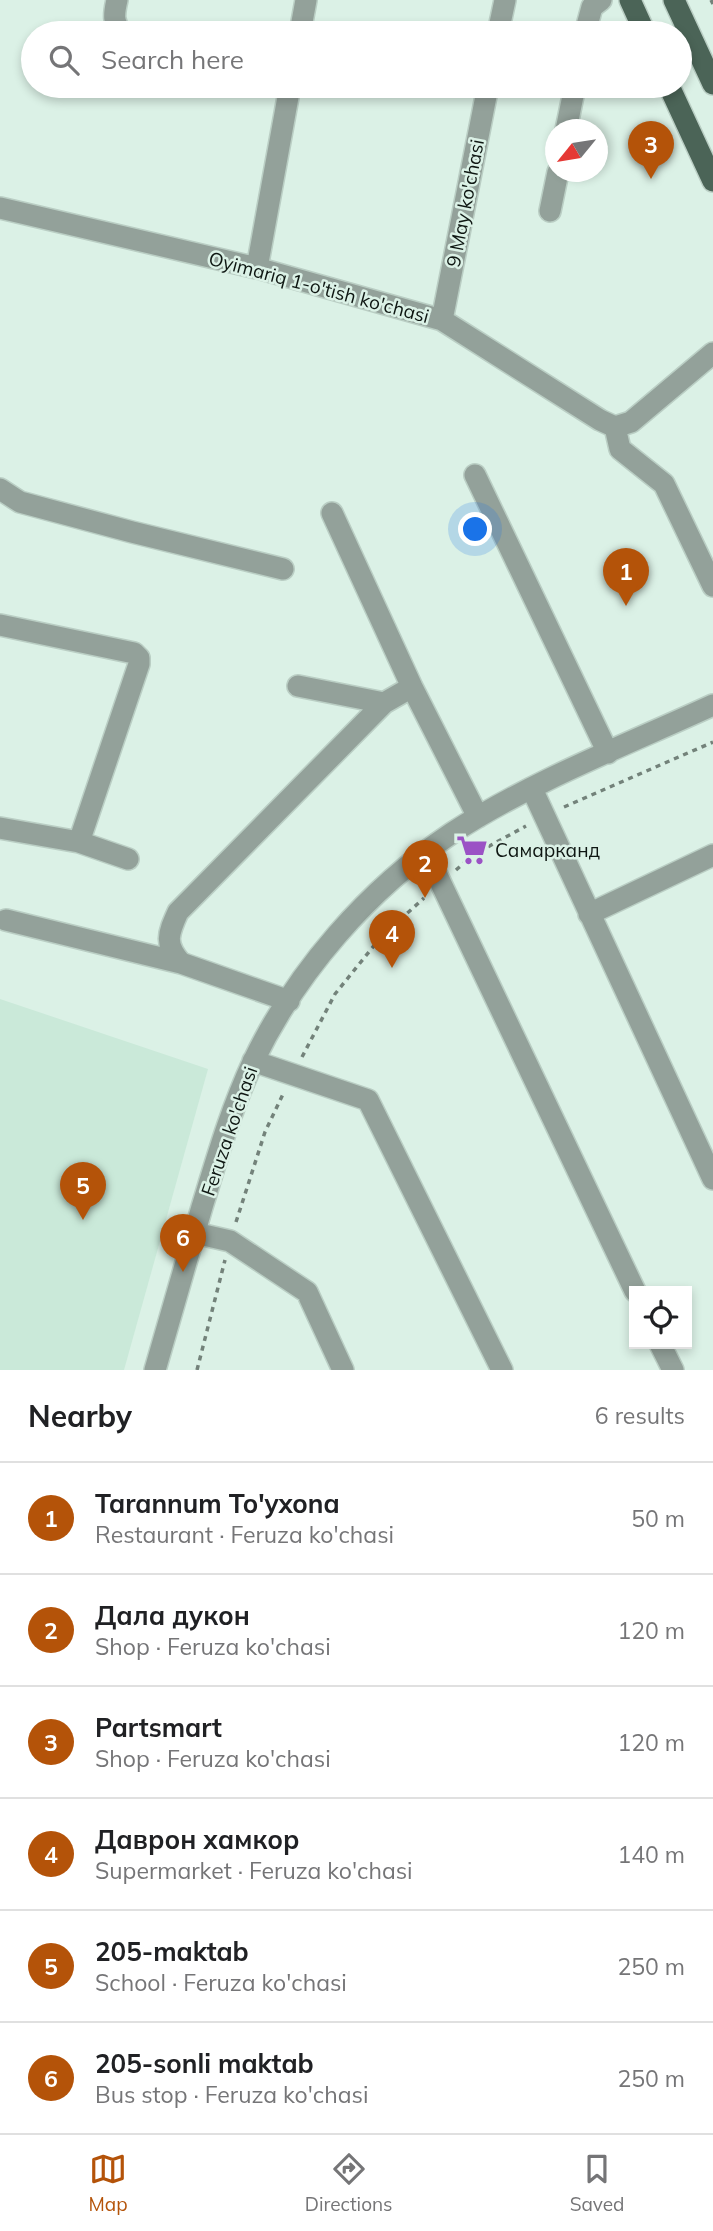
<!DOCTYPE html>
<html lang="en">
<head>
<meta charset="utf-8">
<style>
	:root { --surface:#fff; --page:#f2f2f2; --text:#202124; --muted:#757577; --line:#e0e0e0; --accent:#b45309 }
	body { margin:0; font-family:Mulish,sans-serif; background:var(--page); color:var(--text) }
	.controls { position:absolute; right:21px; bottom:21px; display:grid; overflow:hidden; border-radius:0px; box-shadow:0 4px 10px #0003 }
	.controls button { width:63px; height:63px; display:grid; place-items:center; padding:0; border:0; border-bottom:2px solid var(--line); background:var(--surface); color:var(--text); font:35px sans-serif }
	.compass { position:absolute; left:545px; top:119px; width:63px; height:63px; border-radius:50%; background:var(--surface); box-shadow:0 4px 10px #0003; rotate:240deg }
	.you { position:absolute; left:476px; top:530px; width:24px; height:24px; margin:-18px; border:5px solid #fff; border-radius:50%; background:#1a73e8; box-shadow:0 0 0 10px #1a73e833 }
	.badge { display:grid; place-items:center; width:46px; height:46px; border-radius:50%; background:var(--accent); color:#fff; font-size:23px; font-weight:700 }
	.pin { position:absolute; translate:-50% -58px; filter:drop-shadow(0 2px 4px #0008) }
	.pin::after { content:''; position:absolute; top:37px; width:24px; height:21px; background:inherit; clip-path:polygon(0 0,100% 0,50% 100%) }
	.list { margin:0; padding:0; list-style:none }
	h2 { display:flex; justify-content:space-between; align-items:center; height:91px; margin:0; padding:0 28px; font-size:30px }
	h2 small { font-size:23px; font-weight:400; color:var(--muted) }
	.list li { display:grid; grid-template-columns:46px 1fr auto; gap:21px; align-items:center; box-sizing:border-box; height:112px; padding:0 28px; border-top:2px solid var(--line) }
	.list b { display:block; font-size:26px; white-space:nowrap }
	.list p { margin:0; font-size:23px; white-space:nowrap; color:var(--muted) }
	.list em { font-size:23px; font-style:normal; color:var(--muted) }
	.icon { flex:none; width:38px; height:38px; fill:none; stroke:currentColor; stroke-width:2; stroke-linecap:round; stroke-linejoin:round }
	.map { position:relative; flex:none; width:713px; height:1370px; overflow:hidden }
	.search { position:absolute; background:var(--surface); box-shadow:0 4px 10px #0003; left:21px; right:21px; top:21px; height:77px; display:flex; align-items:center; gap:18px; box-sizing:border-box; padding:0 24px; border-radius:38px; color:var(--muted); font-size:26px }
	.sheet { height:763px; background:var(--surface) }
	nav { display:flex; justify-content:space-around; align-items:center; box-sizing:border-box; height:98px; border-top:2px solid var(--line); background:var(--surface); font-size:19px; color:var(--muted) }
	nav a { display:grid; justify-items:center; gap:4px }
	nav .on { color:var(--accent) }
	.map>svg:first-child { display:block }
	.built { fill:#cae9d9 }
	.lines { fill:none; stroke-linecap:round; stroke-linejoin:round }
	.minor-casing { stroke:#bacec4; stroke-width:24 }
	.major-casing { stroke:#bacec4; stroke-width:24 }
	.path { stroke:#73827a; stroke-width:3.5; stroke-dasharray:5 5; stroke-linecap:butt }
	.minor { stroke:#93a19a; stroke-width:21 }
	.major { stroke:#4b6457; stroke-width:21 }
	.labels { text-anchor:middle; stroke-width:5; stroke-linejoin:round; paint-order:stroke }
	.street-label { font-size:19px; fill:#0e1612; stroke:#dbf1e6 }
	.poi-label { font-size:19px; fill:#0e1612; stroke:#dbf1e6; text-anchor:start }
</style>
</head>
<body>
<div class="map">
<svg width="713" height="1370" viewBox="0 0 713 1370">
	<rect width="100%" height="100%" fill="#dbf1e6"/>
	<path class="built" d="M0 999 208 1069 124 1370H0Z"/>
	<g class="lines">
		<defs>
			<path id="minor" d="M117 0C114 13 112 24 123 33
				M300 33 306 0
				M498 33 505 0
				M585 33 592 7 601 0
				M566 130 575 86
				M0 208 257 268 442 320 600 420 615 427 631 422 713 353
				M550 211 558 172
				M257 268 290 86
				M442 320 488 86
				M615 427 620 449 664 484 713 586
				M475 475 608 753
				M0 489 20 502 132 532 283 569
				M332 513 412 687 478 817
				M0 625 134 653 139 658V664L79 842
				M298 686 384 703
				M532 789 713 1179
				M0 828 79 842 128 859
				M426 852 635 1291
				M589 914 713 855
				M6 920 181 963
				M289 1001 181 963C164 944 168 934 178 912L384 703 412 687
				M253 1061 368 1100 502 1370
				M195 1233 230 1241 307 1292 343 1370
				M660 1344 673 1370
				M155 1370C171 1316 186 1261 202 1207 217 1158 231 1109 253 1062 296 972 368 889 452 833 530 782 628 744 713 705"/>
			<path id="major" d="M630 0 645 33
				M674 0 713 84
				M669 86 713 181"/>
		</defs>
		<use href="#minor" class="minor-casing"/>
		<use href="#major" class="major-casing"/>
		<path class="path" d="M711 0 713 4
			M564 807 713 742
			M456 870 473 855 526 826
			M302 1057 335 994 381 937 424 898
			M236 1222 265 1132 284 1092
			M197 1370 225 1260"/>
		<use href="#minor" class="minor"/>
		<use href="#major" class="major"/>
	</g>
	<defs>
		<symbol id="supermarket-bare" viewBox="-9 -9 18 18"><path d="M-6-5.5h2.5l.6 2H6L4.5 2H-2.5L-4.4-4H-6ZM-1.5 3.2a1.3 1.3 0 1 0 .1 0ZM3 3.2a1.3 1.3 0 1 0 .1 0Z" fill="#9b52c5" stroke="#dbf1e6" stroke-width="2.5" paint-order="stroke"/></symbol>
	</defs>
	<g fill-rule="evenodd">
		<use href="#supermarket-bare" x="450" y="828" width="44" height="44"/>
	</g>
	<g class="labels">
		<g class="street-label">
			<text transform="translate(465 203) rotate(-79)" y="7">9 May ko'chasi</text>
			<text transform="translate(319 287) rotate(15)" y="7">Oyimariq 1-o'tish ko'chasi</text>
			<text transform="translate(229 1131) rotate(-71)" y="7">Feruza ko'chasi</text>
		</g>
		<g class="poi-label">
			<text x="495" y="857">Самарканд</text>
		</g>
	</g>
</svg>
<div class="controls">
<button><svg class="icon" aria-label="locate" viewBox="0 0 24 24"><circle cx="12" cy="12" r="6"/><path d="M12 2v4M12 18v4M2 12h4M18 12h4"/></svg></button>
</div>
<svg class="compass" viewBox="-18 -18 36 36"><path d="M0-13l5 13h-10z" fill="#e53935"/><path d="M0 13l5-13h-10z" fill="#757577"/></svg>
<div class="you"></div>
<div class="pin badge" style="left:626px;top:606px">1</div>
<div class="pin badge" style="left:425px;top:898px">2</div>
<div class="pin badge" style="left:651px;top:179px">3</div>
<div class="pin badge" style="left:392px;top:968px">4</div>
<div class="pin badge" style="left:83px;top:1220px">5</div>
<div class="pin badge" style="left:183px;top:1272px">6</div>
<div class="search"><svg class="icon" aria-label="search" viewBox="0 0 24 24"><circle cx="10" cy="10" r="6"/><path d="M15 15l6 6"/></svg>Search here</div>
</div>
<section class="sheet">
<h2>Nearby<small>6 results</small></h2>
<ul class="list">
<li><span class="badge">1</span><div><b>Tarannum To'yxona</b><p>Restaurant · Feruza ko'chasi</p></div><em>50 m</em></li>
<li><span class="badge">2</span><div><b>Дала дукон</b><p>Shop · Feruza ko'chasi</p></div><em>120 m</em></li>
<li><span class="badge">3</span><div><b>Partsmart</b><p>Shop · Feruza ko'chasi</p></div><em>120 m</em></li>
<li><span class="badge">4</span><div><b>Даврон хамкор</b><p>Supermarket · Feruza ko'chasi</p></div><em>140 m</em></li>
<li><span class="badge">5</span><div><b>205-maktab</b><p>School · Feruza ko'chasi</p></div><em>250 m</em></li>
<li><span class="badge">6</span><div><b>205-sonli maktab</b><p>Bus stop · Feruza ko'chasi</p></div><em>250 m</em></li>
</ul>
</section>
<nav>
<a class="on"><svg class="icon" aria-label="map" viewBox="0 0 24 24"><path d="M3 6l6-2 6 2 6-2v14l-6 2-6-2-6 2zM9 4v14M15 6v14"/></svg>Map</a>
<a><svg class="icon" aria-label="directions" viewBox="0 0 24 24"><path d="M12 3l9 9-9 9-9-9zM9 14v-3h6M13 9l2 2-2 2"/></svg>Directions</a>
<a><svg class="icon" aria-label="saved" viewBox="0 0 24 24"><path d="M7 4h10v16l-5-4-5 4z"/></svg>Saved</a>
</nav>
</body>
</html>
